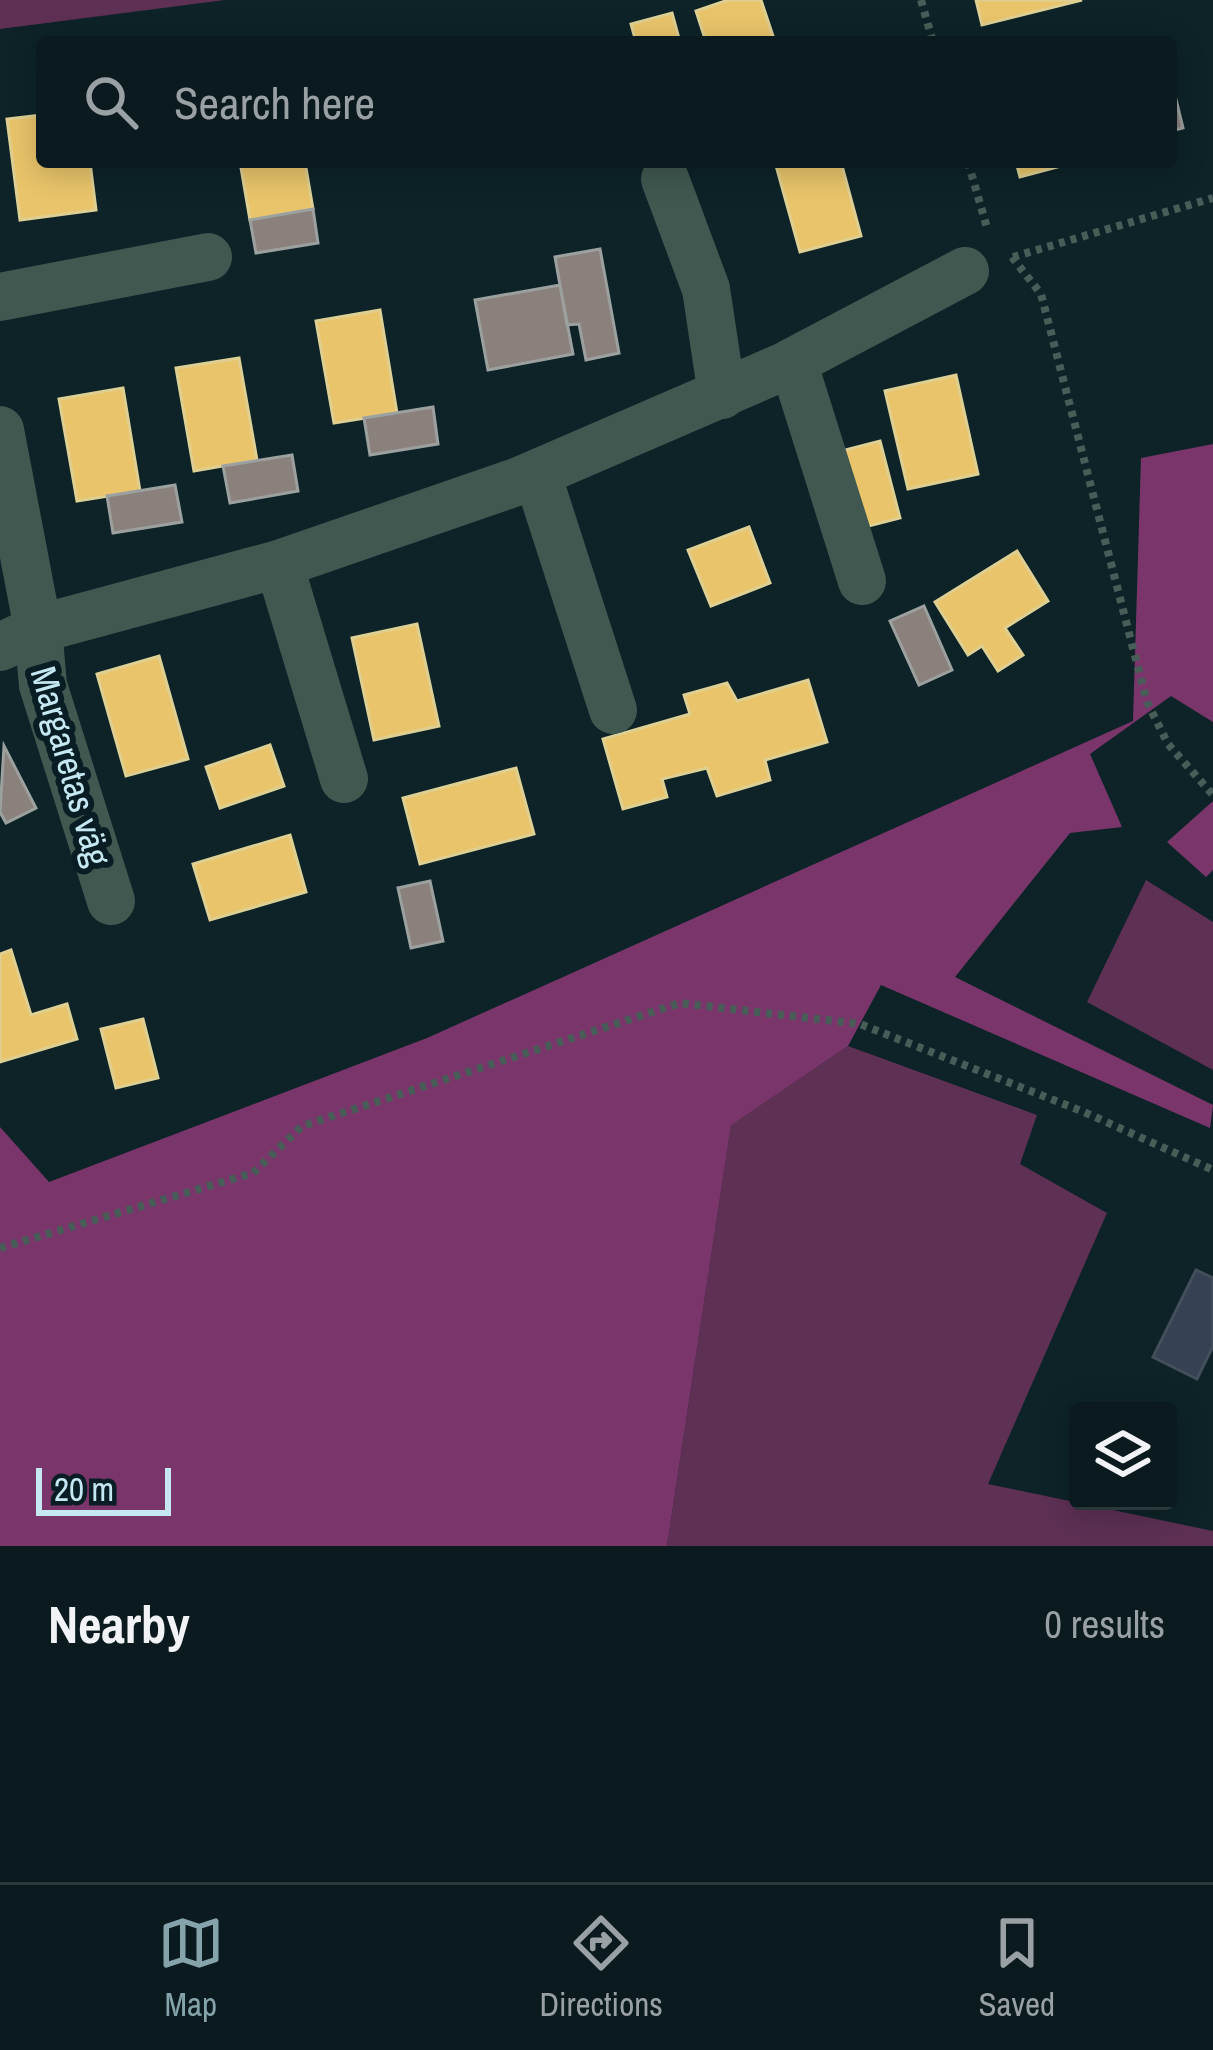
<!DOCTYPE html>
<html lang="en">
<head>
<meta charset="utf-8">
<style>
	:root { --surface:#0a1a1e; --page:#18272b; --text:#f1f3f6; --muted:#99a1a4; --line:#2a383c; --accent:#85a3ab }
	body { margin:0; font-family:"Archivo Narrow",sans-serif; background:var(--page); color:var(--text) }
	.controls { position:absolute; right:36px; bottom:36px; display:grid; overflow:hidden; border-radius:12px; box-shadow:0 6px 30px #0003 }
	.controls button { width:108px; height:108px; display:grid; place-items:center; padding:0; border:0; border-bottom:3px solid var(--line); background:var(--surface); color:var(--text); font:60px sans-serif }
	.scale { position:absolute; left:36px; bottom:30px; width:135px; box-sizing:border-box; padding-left:12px; border:6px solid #c6e8f2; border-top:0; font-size:33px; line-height:42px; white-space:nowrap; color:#c6e8f2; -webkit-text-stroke:9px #081e24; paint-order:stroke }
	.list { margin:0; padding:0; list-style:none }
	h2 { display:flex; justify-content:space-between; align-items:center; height:156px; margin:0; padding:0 48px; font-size:51px }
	h2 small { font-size:39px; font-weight:400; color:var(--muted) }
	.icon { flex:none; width:66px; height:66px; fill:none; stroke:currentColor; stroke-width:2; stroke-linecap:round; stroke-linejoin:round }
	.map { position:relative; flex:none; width:1213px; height:1546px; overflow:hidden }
	.search { position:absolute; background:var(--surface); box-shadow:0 6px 30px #0003; left:36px; right:36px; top:36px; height:132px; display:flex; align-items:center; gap:30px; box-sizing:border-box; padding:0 42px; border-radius:12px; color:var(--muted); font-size:45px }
	.sheet { height:336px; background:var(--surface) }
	nav { display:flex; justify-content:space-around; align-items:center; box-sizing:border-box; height:168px; border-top:3px solid var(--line); background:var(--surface); font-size:33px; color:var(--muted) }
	nav a { display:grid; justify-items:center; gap:6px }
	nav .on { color:var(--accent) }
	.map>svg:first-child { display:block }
	.green { fill:#5d3054 }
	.forest { fill:#7a366b }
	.homes { fill:#e9c46a; stroke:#decf93; stroke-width:3 }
	.industry { fill:#8a817c; stroke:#9ca09f; stroke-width:3 }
	.building { fill:#364153; stroke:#444f5b; stroke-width:3 }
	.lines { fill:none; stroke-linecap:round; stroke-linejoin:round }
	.path { stroke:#485c58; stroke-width:8; stroke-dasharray:6 6; stroke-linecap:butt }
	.street { stroke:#405850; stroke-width:48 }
	.labels { text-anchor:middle; stroke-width:12; stroke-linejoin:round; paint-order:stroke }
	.street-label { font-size:36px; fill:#c6e8f2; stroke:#081e24 }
</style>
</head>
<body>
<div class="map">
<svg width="1213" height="1546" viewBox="0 0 1213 1546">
	<rect width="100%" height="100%" fill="#0d2328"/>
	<path class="green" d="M0 0H225L0 29Z
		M1146 880 1213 922V1070L1087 1002Z
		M848 1046 1037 1115 1020 1164 1107 1213 988 1484 1213 1531V1546H667L731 1124Z"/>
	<path class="forest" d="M1213 444V722L1171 696 1090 754 1122 827 1070 833 955 977 1213 1105 1210 1128 881 985 848 1046 731 1125 667 1546H0V1127L49 1182 427 1038 1133 721 1141 458Z
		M1213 801V870L1206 877 1167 842Z"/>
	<path class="homes" d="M728 0H761L775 42H706L696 11Z
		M976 0H1082L982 25Z
		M672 13 680 42H636L631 24Z
		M42 115V162H90L96 210 20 220 7 119Z
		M240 162H305L313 209 250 220Z
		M775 162H841L861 236 800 252Z
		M1016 162H1076L1020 177Z
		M380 310 397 413 334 423 316 321Z
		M239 358 257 460 194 471 176 368Z
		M956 375 978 474 908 489 885 391Z
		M123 388 140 491 77 501 59 399Z
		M880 441 900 518 861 528 841 451Z
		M749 527 770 583 711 606 688 550Z
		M1017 551 1048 601 1005 628 1023 655 998 671 982 646 968 655 935 602Z
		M417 624 439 726 374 740 352 638Z
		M159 656 188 759 126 776 97 674Z
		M808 680 827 742 765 760 770 780 717 796 707 768 662 779 667 797 623 809 603 739 690 714 684 695 727 683 737 701Z
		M270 745 284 786 220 808 206 767Z
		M516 768 534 834 420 864 403 798Z
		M290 835 306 892 210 920 193 864Z
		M11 950 31 1015 67 1004 77 1039 0 1062V954Z
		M143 1019 158 1078 116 1088 101 1029Z"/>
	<path class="industry" d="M1174 91 1183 128 1171 131V92Z
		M313 209 318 243 256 253 250 220Z
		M600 249 619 353 586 360 579 324 567 325 555 257Z
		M560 285 573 354 488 370 475 300Z
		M433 407 438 444 370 455 364 418Z
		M292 455 298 491 230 503 223 466Z
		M175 485 182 522 113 533 107 496Z
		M924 606 952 670 919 685 890 621Z
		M4 746 36 808 6 823 0 812Z
		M430 881 443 941 411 948 398 888Z"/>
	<path class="building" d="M1196 1270 1213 1278V1346L1197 1379 1153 1357Z"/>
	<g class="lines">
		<path class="path" d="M921 0 933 42
			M968 162 988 231
			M1012 257 1041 294 1147 702 1168 744 1213 795
			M1013 257 1213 198
			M0 1248 253 1173 302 1126 680 1003 860 1024 1084 1112 1213 1170"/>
		<path class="street" d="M665 179 706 289 722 395
			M0 297 208 257
			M793 362 862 581
			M0 430 38 629 43 685 111 901
			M537 474 613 710
			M279 564 344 779
			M0 647 38 629 279 564 519 481 785 366 965 271"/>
	</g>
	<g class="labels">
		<g class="street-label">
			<text transform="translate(71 766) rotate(74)" y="13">Margaretas väg</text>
		</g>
	</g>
</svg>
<div class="controls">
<button><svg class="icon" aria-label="layers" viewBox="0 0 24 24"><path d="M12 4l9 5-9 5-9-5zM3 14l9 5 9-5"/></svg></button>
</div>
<div class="scale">20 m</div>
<div class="search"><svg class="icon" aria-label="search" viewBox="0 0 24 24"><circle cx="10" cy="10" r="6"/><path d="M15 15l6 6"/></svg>Search here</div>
</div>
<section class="sheet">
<h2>Nearby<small>0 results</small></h2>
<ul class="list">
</ul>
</section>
<nav>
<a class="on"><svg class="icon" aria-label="map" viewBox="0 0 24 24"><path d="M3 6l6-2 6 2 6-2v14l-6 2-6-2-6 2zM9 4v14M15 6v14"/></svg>Map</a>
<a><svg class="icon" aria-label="directions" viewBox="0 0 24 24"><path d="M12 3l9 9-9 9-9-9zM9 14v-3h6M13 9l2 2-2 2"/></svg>Directions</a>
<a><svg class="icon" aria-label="saved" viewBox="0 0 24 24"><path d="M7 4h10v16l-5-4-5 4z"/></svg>Saved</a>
</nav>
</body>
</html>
